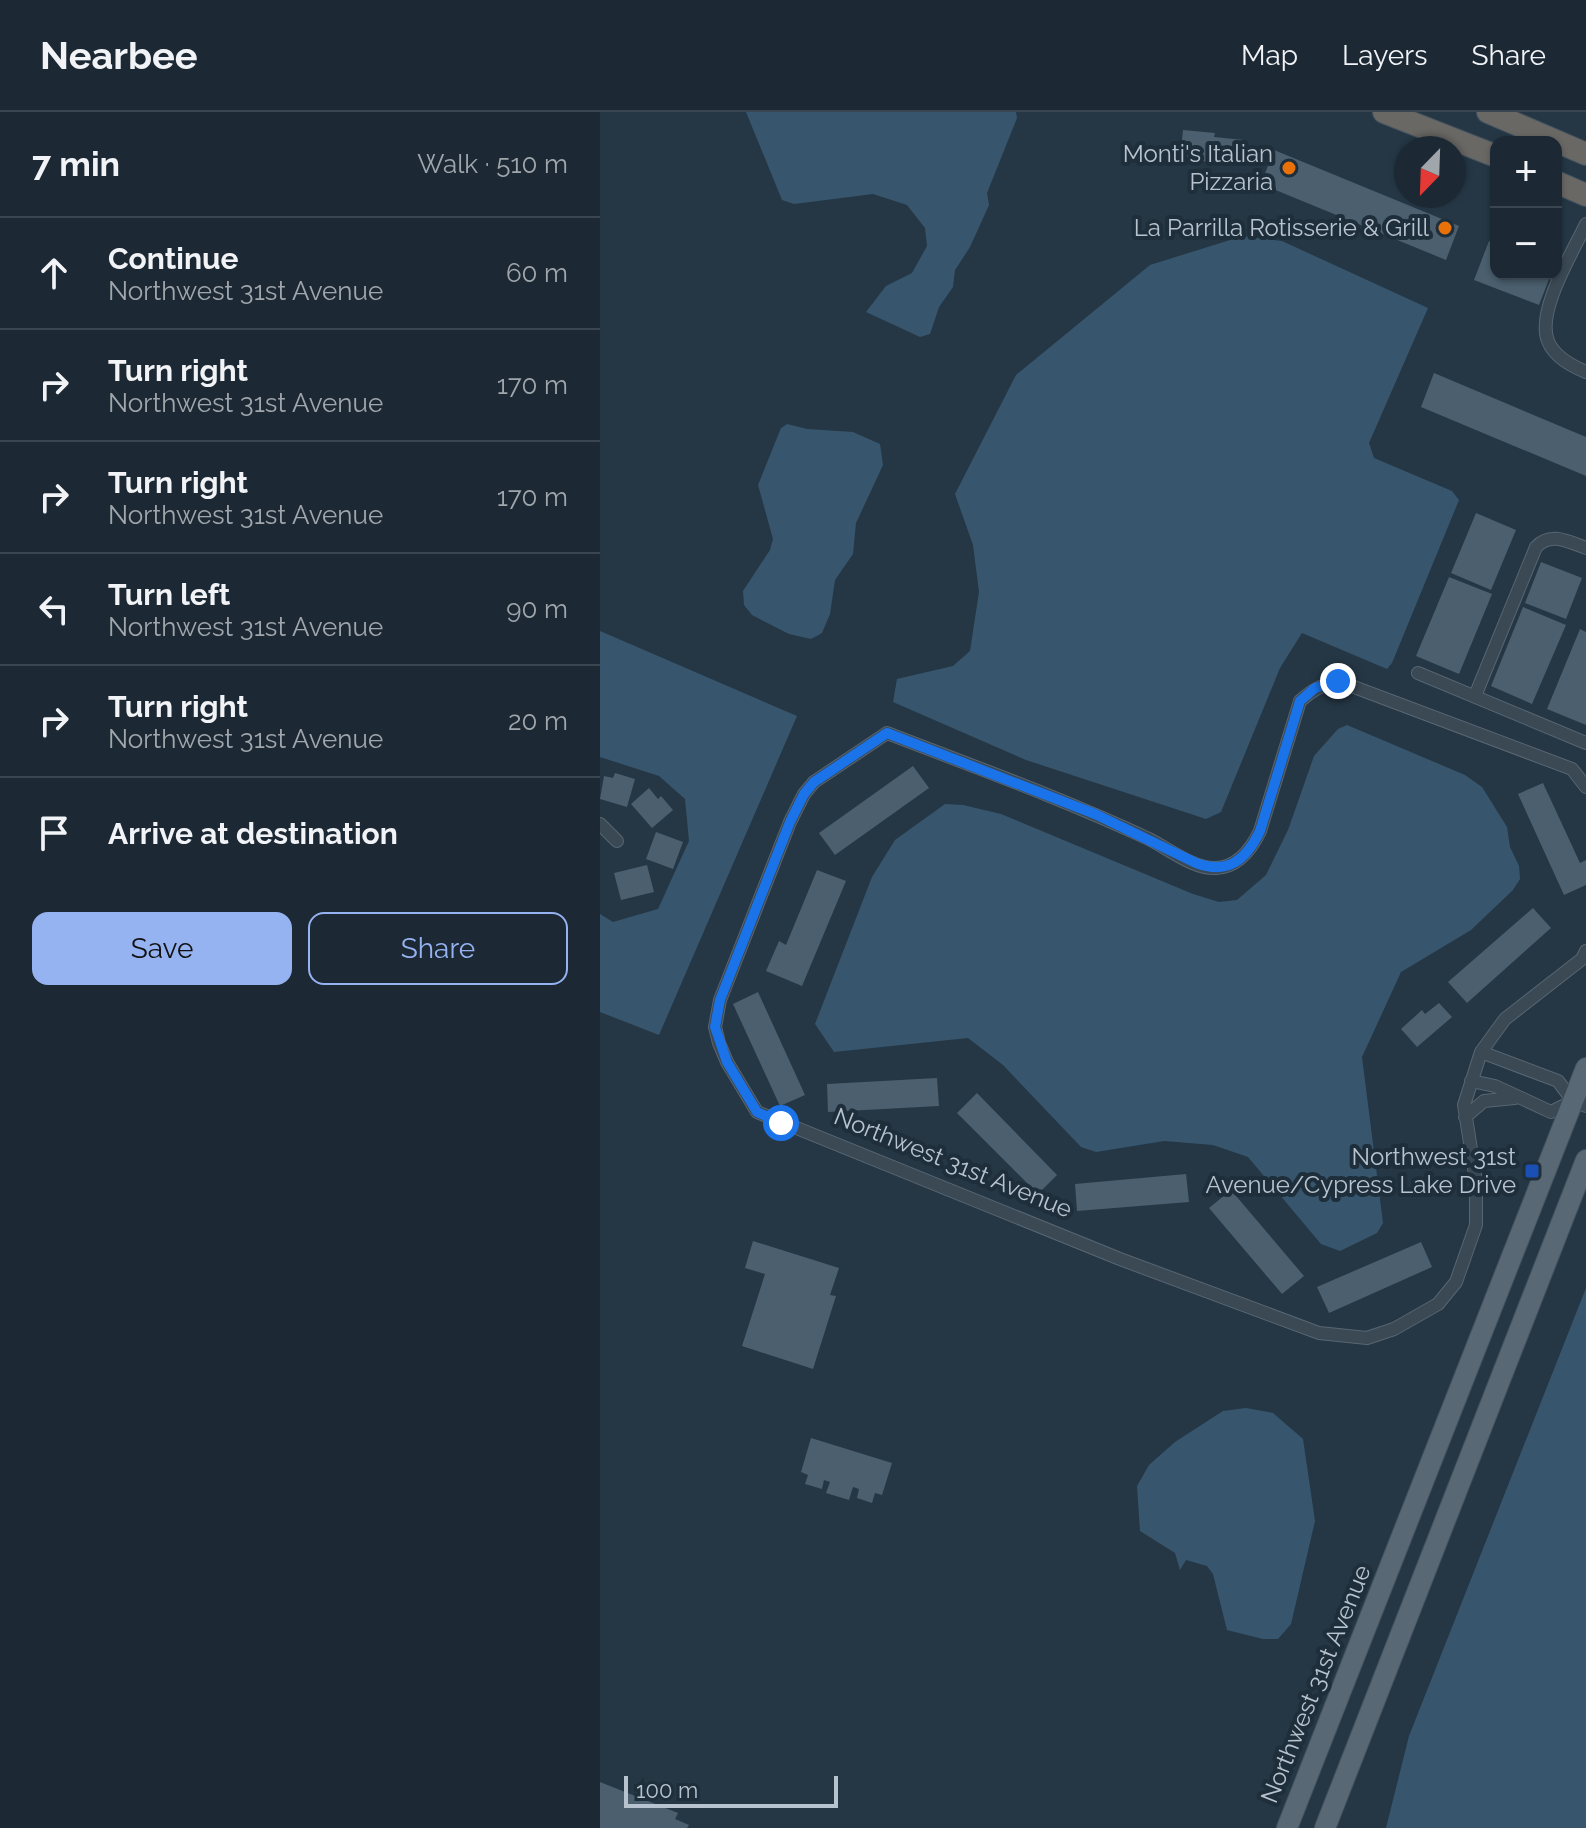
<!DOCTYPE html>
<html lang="en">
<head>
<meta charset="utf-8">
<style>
	:root { --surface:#1c2934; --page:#25313c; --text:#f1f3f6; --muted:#a0a6ac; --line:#3a454f; --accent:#95b2f1 }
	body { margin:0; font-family:Raleway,sans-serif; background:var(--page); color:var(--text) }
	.controls { position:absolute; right:24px; top:24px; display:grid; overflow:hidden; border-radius:16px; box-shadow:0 2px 6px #0004 }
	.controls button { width:72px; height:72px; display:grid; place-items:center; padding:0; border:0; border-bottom:2px solid var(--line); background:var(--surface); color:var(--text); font:40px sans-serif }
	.compass { position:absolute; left:794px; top:24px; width:72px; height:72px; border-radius:50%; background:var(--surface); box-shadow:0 2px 6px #0004; rotate:203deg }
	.scale { position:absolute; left:24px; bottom:20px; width:214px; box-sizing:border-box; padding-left:8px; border:4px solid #b7c3ce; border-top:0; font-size:22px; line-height:28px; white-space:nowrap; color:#b7c3ce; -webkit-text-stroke:6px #1e2e3a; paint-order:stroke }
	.stop { position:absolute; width:24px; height:24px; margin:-18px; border:6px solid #1a73e8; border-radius:50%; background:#fff }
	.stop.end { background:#1a73e8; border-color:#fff; box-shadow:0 2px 8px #0008 }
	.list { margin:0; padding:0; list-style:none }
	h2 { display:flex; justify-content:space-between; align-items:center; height:104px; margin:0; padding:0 32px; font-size:34px }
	h2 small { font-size:26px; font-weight:400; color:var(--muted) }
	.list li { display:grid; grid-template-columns:52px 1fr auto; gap:24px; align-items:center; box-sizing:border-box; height:112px; padding:0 32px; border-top:2px solid var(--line) }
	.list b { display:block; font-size:30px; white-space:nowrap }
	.list p { margin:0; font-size:26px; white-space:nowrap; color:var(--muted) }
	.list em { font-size:26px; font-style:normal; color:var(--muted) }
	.actions { display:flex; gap:16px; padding:24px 32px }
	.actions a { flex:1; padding:18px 0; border:2px solid var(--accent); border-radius:16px; text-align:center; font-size:28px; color:var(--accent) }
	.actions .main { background:var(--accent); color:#111 }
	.icon { flex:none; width:44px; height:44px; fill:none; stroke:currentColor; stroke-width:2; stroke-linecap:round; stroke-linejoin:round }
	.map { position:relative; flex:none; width:986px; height:1716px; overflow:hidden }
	header { display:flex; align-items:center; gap:48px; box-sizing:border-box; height:112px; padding:0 40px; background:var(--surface); border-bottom:2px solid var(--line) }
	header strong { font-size:38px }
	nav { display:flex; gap:44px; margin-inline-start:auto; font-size:28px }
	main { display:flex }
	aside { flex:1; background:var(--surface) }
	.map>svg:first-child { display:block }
	.water { fill:#37566d }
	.building { fill:#4b5f6e }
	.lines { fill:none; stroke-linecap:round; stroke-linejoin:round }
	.minor-casing { stroke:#586672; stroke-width:14 }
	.primary-casing { stroke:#43525e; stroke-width:22 }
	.trunk-casing { stroke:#44535f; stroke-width:24 }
	.minor { stroke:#3a4954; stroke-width:12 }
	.primary { stroke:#586874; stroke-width:20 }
	.trunk { stroke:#6a6865; stroke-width:22 }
	.route { stroke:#1a73e8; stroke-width:10 }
	.food-dot { fill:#e8710a; stroke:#1e2e3a; stroke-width:3 }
	.transit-dot { fill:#1a4fb4; stroke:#1e2e3a; stroke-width:3 }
	.labels { text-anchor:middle; stroke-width:8; stroke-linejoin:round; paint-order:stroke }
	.poi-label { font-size:24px; fill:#b7c3ce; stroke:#1e2e3a; text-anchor:end }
	.street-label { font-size:24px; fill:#b7c3ce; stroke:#1e2e3a }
</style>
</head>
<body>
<header>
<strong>Nearbee</strong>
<nav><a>Map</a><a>Layers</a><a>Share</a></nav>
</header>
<main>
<aside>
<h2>7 min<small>Walk · 510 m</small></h2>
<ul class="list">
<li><svg class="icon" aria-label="ahead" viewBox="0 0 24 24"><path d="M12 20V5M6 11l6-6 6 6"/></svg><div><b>Continue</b><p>Northwest 31st Avenue</p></div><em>60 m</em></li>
<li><svg class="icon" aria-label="right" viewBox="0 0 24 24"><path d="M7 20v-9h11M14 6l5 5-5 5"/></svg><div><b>Turn right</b><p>Northwest 31st Avenue</p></div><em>170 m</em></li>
<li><svg class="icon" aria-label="right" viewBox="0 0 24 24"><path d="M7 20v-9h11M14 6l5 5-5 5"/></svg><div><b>Turn right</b><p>Northwest 31st Avenue</p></div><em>170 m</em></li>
<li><svg class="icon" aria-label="left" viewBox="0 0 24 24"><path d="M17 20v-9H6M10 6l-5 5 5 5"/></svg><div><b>Turn left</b><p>Northwest 31st Avenue</p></div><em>90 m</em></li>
<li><svg class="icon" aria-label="right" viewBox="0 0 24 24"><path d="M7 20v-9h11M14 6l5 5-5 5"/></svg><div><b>Turn right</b><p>Northwest 31st Avenue</p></div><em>20 m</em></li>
<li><svg class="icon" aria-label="arrive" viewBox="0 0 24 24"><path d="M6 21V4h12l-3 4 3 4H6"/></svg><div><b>Arrive at destination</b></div></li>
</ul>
<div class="actions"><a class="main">Save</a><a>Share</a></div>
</aside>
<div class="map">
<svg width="986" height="1716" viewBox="0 0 986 1716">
	<rect width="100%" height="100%" fill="#253745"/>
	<path class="water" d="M146 0H416L417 6 387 81 389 93 370 135 355 158 353 175 339 195 330 222 320 225 266 200 286 174 312 161 327 134 325 116 307 93 273 82 194 92 182 88Z
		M643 124 682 129 828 196 769 331 774 346 852 379 859 388 792 551 787 557 702 521 680 556 621 700 606 707 426 648 293 590 297 567 353 554 370 539 379 480 373 433 355 382 416 263 550 153Z
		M187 312 207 317 253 320 280 332 283 353 256 411 253 442 235 468 230 502 222 521 211 527 189 522 152 503 144 493 143 479 170 438 173 427 158 373 181 316Z
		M0 519 197 604 59 923 0 900V802L13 810 58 797 89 729 85 687 59 664 0 645Z
		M747 613 865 663 882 675 907 715 910 735 919 754 920 767 913 778 871 818 801 860 762 945 783 1111 777 1121 740 1139 721 1132 648 1045 613 1033 564 1029 496 1040 481 1035 403 953 368 926 234 940 215 912 272 765 295 728 345 692 363 693 401 702 593 782 619 790 637 788 666 763 688 718 714 644 738 617Z
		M986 1176V1716H786L809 1624Z
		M646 1296 673 1301 703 1327 715 1409 691 1512 678 1527H663L627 1518 613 1462 607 1454 586 1448 580 1458 575 1441 540 1419 537 1374 549 1353 575 1330 623 1299Z"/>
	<path class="building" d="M583 18 615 21 614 25 644 28 641 53 580 47Z
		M674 38 859 114 846 148 661 72Z
		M889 129 896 132V162H951L939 193 874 168Z
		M834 261 986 325V364L821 295Z
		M876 401 916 418 891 478 851 461Z
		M941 450 982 466 966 507 925 491Z
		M849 465 892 482 859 562 816 544Z
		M923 495 966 513 932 592 891 574Z
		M980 517 986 520V613L947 597Z
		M313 654 329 676 235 743 219 721Z
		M15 661 35 667 27 695 0 687 4 664 13 666Z
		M943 671 980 751 986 748V773L964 783 918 682Z
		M49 676 58 687 61 684 73 698 52 716 31 692Z
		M56 720 83 730 73 757 46 747Z
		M47 753 54 780 21 788 14 761Z
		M217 758 246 769 202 874 166 859 179 829 186 833Z
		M933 796 951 816 867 891 848 870Z
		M158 880 205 983 180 994 133 892Z
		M839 891 852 905 817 935 801 917 822 898 825 902Z
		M337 966 339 994 228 1000 227 972Z
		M377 981 457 1063 438 1082 357 1001Z
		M586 1062 589 1090 477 1099 475 1072Z
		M631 1078 704 1164 682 1182 609 1096Z
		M153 1129 239 1156 230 1183 236 1184 213 1257 142 1234 165 1162 145 1156Z
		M821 1130 832 1155 729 1201 717 1175Z
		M211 1326 292 1351 282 1383 275 1381 272 1391 257 1386 259 1377 253 1375 249 1388 226 1381 230 1370 224 1368 222 1377 205 1372 208 1363 201 1360Z
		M0 1670 78 1701 75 1707 89 1713 87 1716H0Z"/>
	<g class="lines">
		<defs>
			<path id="minor" d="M986 112C973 140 936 199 948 229 954 245 972 254 986 260
				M818 561 986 631
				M875 584 936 435C951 419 969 430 986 436
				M986 675 972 657 738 569C722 573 712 578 700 589L660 719C651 738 638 755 616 756 593 757 569 737 549 727 464 687 375 655 287 621L214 670 204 682 190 710 120 888 115 915 119 931 127 950 157 1000 520 1147 719 1221 767 1226 794 1217 838 1192 856 1170 876 1113V1069L864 993 881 940 905 907 982 847 986 839
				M0 712 17 729
				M881 940 958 969 973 989 986 994
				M871 969 895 974 951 1000 973 989
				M865 1005 884 989 915 986"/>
			<path id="primary" d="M687 1716 986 956
				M725 1716 986 1048"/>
			<path id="trunk" d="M784 0 896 44
				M888 0 986 42
				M956 70 986 83"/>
		</defs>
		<use href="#minor" class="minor-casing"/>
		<use href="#primary" class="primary-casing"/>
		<use href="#trunk" class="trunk-casing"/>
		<use href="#minor" class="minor"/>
		<use href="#primary" class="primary"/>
		<use href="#trunk" class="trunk"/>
	</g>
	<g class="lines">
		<path class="route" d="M181 1011 157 1000 127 950 115 915 120 888 190 710 204 682 214 670 287 621 495 702 596 751C628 763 646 748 660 719L700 589 715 576 738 569"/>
	</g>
	<g class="food-dot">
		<circle cx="689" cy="56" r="8"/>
		<circle cx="845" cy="116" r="8"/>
	</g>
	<rect class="transit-dot" x="924" y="1051" width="16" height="16" rx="4"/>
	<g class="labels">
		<g class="poi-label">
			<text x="673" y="50">Monti's Italian<tspan x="673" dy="28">Pizzaria</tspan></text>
			<text x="829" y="124">La Parrilla Rotisserie &amp; Grill</text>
			<text x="916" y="1053">Northwest 31st<tspan x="916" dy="28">Avenue/Cypress Lake Drive</tspan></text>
		</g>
		<g class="street-label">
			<text transform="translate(353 1051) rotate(22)" y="8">Northwest 31st Avenue</text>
			<text transform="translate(716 1572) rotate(-68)" y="8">Northwest 31st Avenue</text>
		</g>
	</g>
</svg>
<div class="controls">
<button>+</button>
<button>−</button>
</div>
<svg class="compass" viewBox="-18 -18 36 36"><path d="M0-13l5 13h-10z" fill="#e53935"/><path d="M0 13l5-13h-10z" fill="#a0a6ac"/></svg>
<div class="scale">100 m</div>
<div class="stop" style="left:181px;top:1011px"></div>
<div class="stop end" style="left:738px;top:569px"></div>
</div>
</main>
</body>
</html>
